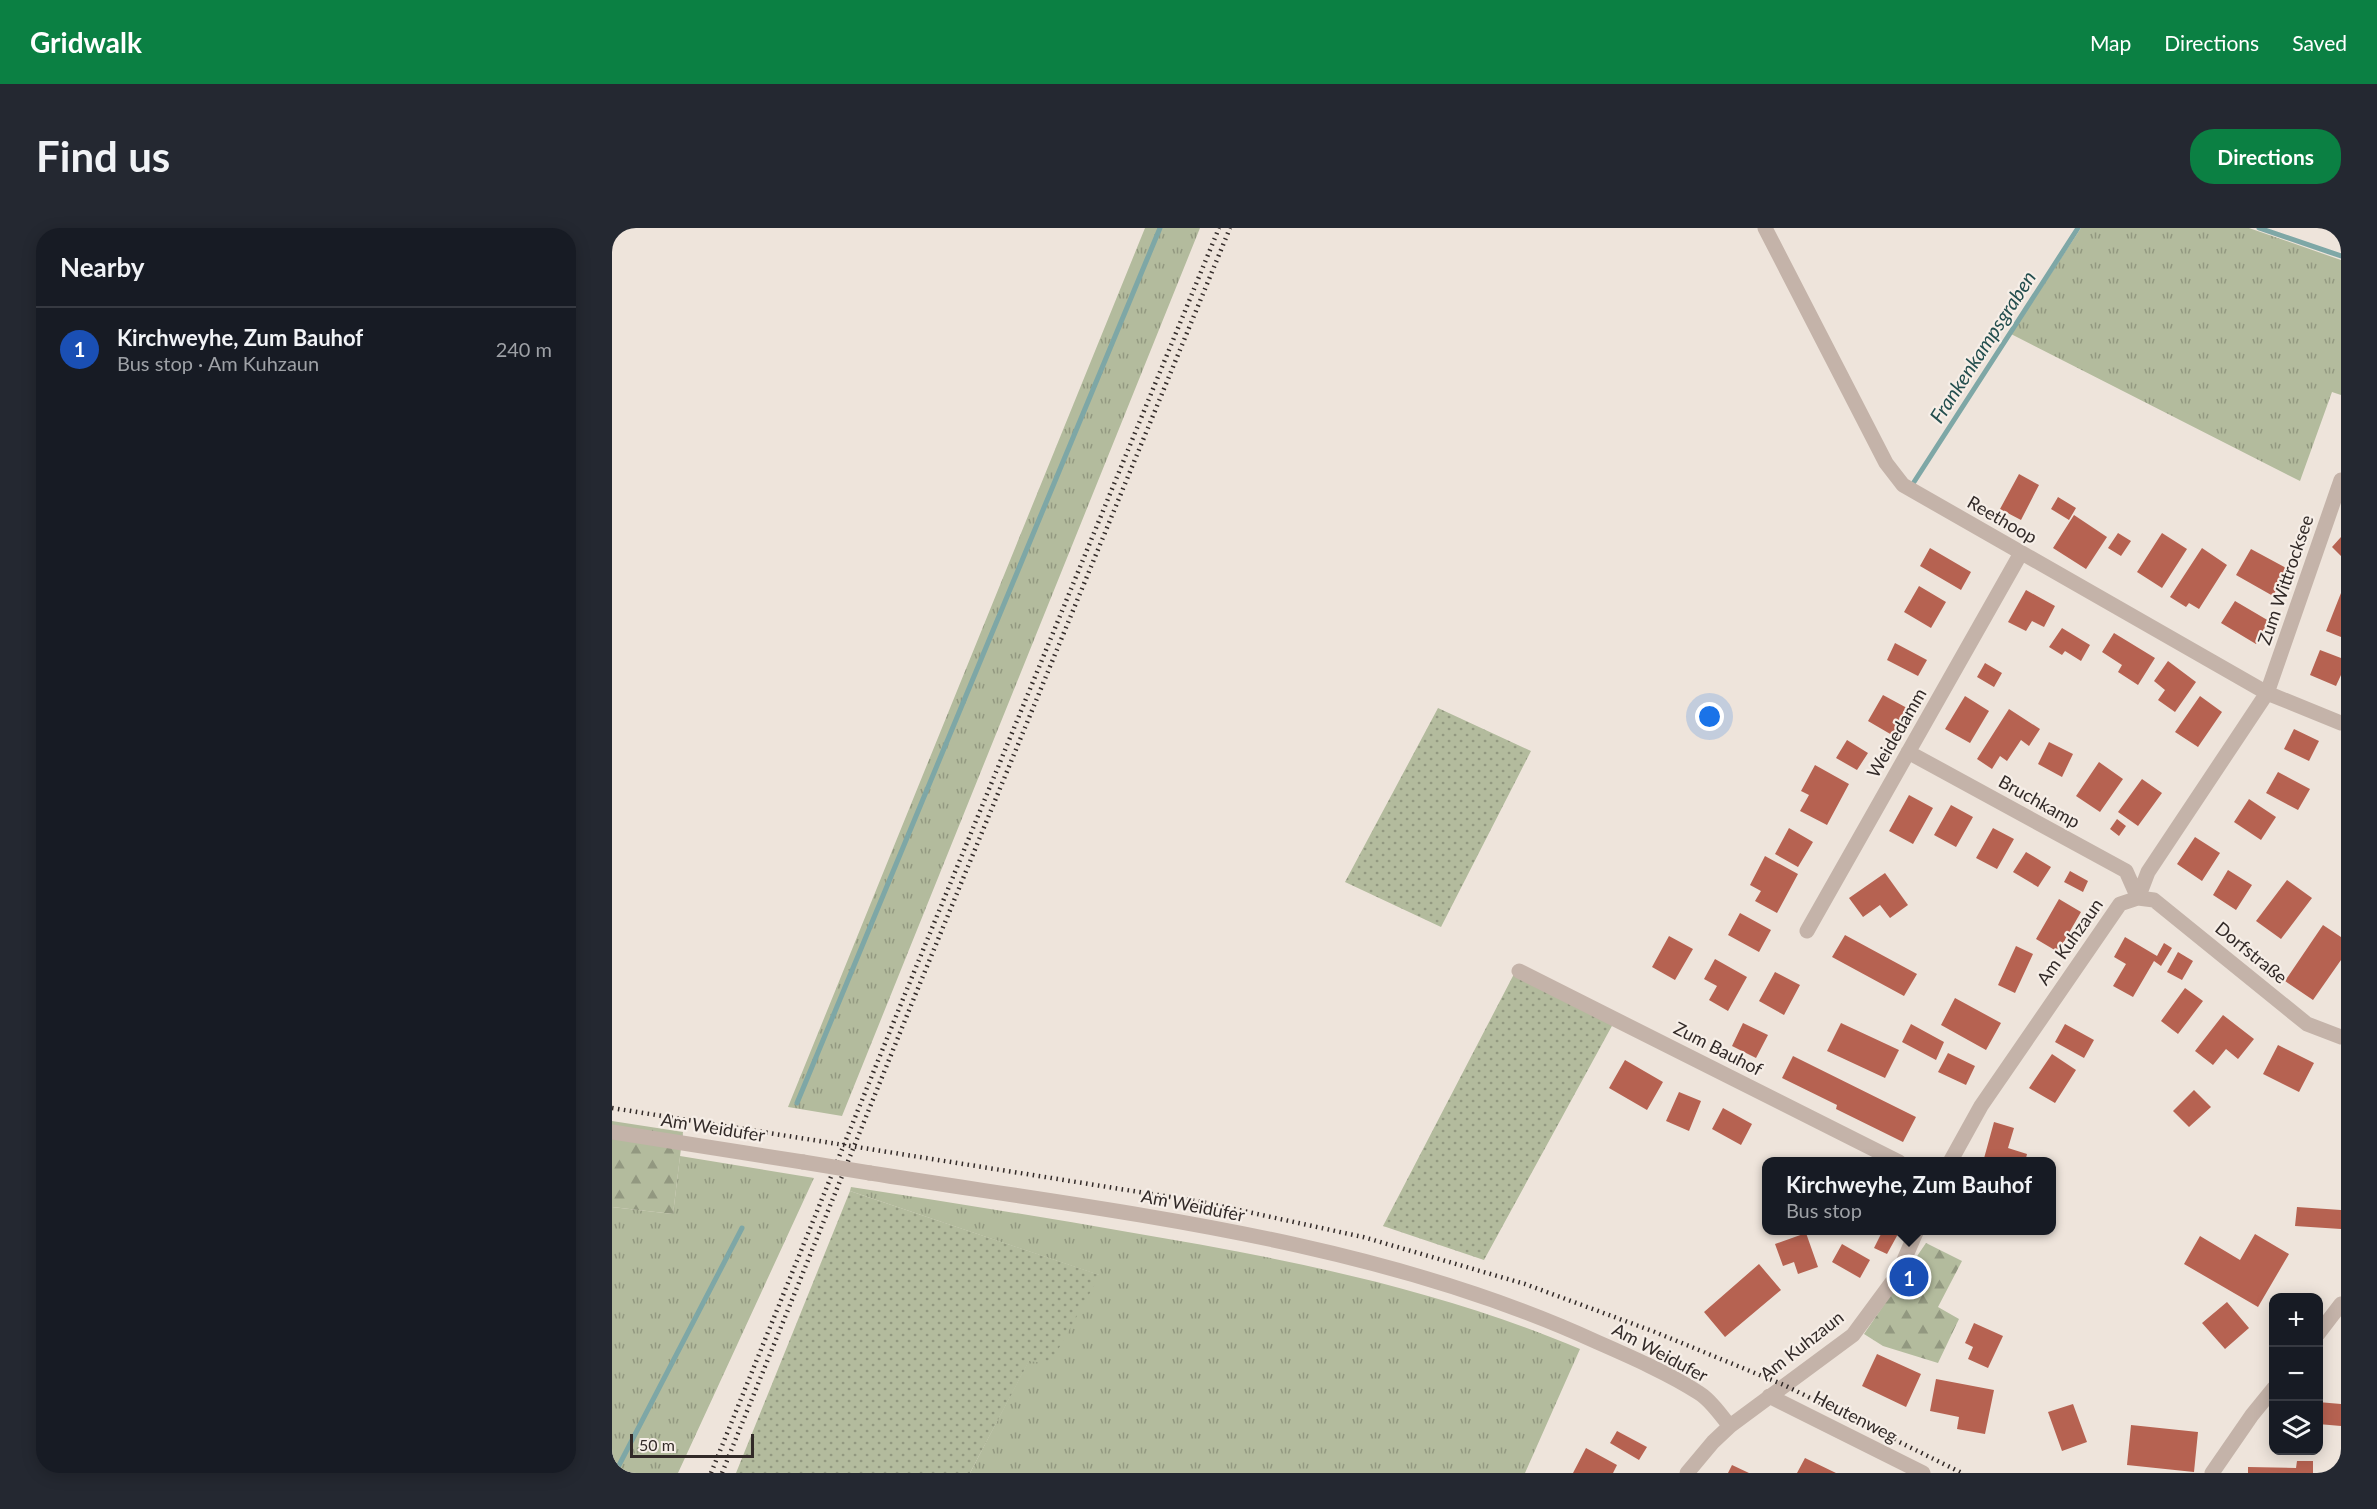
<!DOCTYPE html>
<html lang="en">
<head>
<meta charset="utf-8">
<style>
	:root { --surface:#171b24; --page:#242831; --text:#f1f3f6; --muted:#9ea1a6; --line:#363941; --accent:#0b8043 }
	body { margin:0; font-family:Lato,sans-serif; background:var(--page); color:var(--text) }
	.controls { position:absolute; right:18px; bottom:18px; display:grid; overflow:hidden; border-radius:12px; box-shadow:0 3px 15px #0003 }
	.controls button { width:54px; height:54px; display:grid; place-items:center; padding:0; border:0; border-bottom:2px solid var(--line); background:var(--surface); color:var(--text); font:30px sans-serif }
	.scale { position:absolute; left:18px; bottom:15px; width:124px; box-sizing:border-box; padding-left:6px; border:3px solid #322a28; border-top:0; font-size:16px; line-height:21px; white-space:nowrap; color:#322a28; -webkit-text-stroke:4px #f6eee7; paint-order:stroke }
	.you { position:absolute; left:1098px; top:489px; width:21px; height:21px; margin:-15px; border:4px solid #fff; border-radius:50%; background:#1a73e8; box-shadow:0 0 0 9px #1a73e833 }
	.badge { display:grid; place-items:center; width:39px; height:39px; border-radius:50%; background:var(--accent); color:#fff; font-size:20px; font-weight:700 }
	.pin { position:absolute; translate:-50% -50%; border:3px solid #fff; box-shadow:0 2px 6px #0006 }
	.popup { position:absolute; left:1150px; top:929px; width:294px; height:78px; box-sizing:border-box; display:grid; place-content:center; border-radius:12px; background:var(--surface); filter:drop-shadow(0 2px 4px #0005); font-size:20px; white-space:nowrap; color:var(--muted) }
	.popup b { font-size:22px; color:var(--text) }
	.popup::after { content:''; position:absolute; left:50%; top:100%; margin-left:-12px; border:12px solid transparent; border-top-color:var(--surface) }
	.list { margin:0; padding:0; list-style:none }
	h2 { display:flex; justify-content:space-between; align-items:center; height:78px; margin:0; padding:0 24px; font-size:26px }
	h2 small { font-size:20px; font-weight:400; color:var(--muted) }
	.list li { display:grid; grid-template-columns:39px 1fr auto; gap:18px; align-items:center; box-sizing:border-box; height:84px; padding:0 24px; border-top:2px solid var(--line) }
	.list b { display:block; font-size:22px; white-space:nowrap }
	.list p { margin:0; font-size:20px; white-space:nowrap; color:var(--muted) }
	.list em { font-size:20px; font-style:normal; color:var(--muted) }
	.icon { flex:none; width:33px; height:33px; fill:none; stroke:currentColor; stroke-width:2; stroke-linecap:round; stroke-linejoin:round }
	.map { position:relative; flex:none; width:1729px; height:1245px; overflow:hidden; border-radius:24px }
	header { display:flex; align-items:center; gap:36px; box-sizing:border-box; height:84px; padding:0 30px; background:var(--accent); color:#fff }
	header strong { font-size:28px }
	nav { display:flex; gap:33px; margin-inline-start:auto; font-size:21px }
	.intro { display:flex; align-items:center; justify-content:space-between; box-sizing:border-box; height:144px; padding:0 36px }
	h1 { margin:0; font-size:42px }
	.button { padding:15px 27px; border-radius:24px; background:var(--accent); color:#fff; font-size:21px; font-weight:700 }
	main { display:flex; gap:36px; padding:0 36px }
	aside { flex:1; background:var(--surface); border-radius:24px; box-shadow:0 3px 15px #0003 }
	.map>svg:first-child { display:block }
	.grass { fill:url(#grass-tufts) }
	.forest { fill:url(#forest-firs) }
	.park { fill:url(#park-dots) }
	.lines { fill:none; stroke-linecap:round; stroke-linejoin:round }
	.stream { stroke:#7ea7a6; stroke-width:5 }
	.building { fill:#b66251 }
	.minor { stroke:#c4b3a9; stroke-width:15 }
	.rail { stroke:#322a28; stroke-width:4.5; stroke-dasharray:1.5 4.5; stroke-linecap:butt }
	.minor-bridge { stroke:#c4b3a9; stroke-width:15 }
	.labels { text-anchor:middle; stroke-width:4.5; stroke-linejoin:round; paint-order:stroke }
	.street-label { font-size:18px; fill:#322a28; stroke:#f6eee7 }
	.water-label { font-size:20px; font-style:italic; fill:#234e4e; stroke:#f6eee7 }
</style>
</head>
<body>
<header>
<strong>Gridwalk</strong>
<nav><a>Map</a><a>Directions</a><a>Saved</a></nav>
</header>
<div class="intro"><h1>Find us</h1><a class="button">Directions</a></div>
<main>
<aside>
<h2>Nearby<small></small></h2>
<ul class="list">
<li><span class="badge" style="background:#1a4fb4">1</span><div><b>Kirchweyhe, Zum Bauhof</b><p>Bus stop · Am Kuhzaun</p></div><em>240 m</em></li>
</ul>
</aside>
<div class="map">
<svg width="1729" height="1245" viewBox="0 0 1729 1245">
	<defs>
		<pattern id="grass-tufts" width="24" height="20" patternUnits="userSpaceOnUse" patternTransform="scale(1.5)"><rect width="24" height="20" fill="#b3bb9d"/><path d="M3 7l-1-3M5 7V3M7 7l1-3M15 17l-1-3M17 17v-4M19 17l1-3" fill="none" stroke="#929880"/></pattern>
		<pattern id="forest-firs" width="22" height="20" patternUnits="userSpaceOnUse" patternTransform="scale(1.5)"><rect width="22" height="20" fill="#b3bb9d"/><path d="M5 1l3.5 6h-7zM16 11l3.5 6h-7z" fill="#929880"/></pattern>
		<pattern id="park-dots" width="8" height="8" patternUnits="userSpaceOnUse" patternTransform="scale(1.5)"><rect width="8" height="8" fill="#b3bb9d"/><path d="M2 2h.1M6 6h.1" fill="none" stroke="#929880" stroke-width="1.8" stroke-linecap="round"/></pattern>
	</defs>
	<rect width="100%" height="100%" fill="#eee4db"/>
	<path class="grass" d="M533 0H588L230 888 176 879Z
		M1469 0H1637L1729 32V167L1720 164 1688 253 1399 106Z
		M68 928 202 950 66 1245H0V979L61 986Z
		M239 959C331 973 424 988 516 1004 670 1030 824 1060 968 1121L913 1245H358L417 1132 487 1047 238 963Z"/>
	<path class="forest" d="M0 893 71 904 61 986 0 979Z
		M1314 1015 1350 1033 1326 1079 1347 1091 1326 1135 1271 1118 1252 1106Z"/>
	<path class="park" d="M826 480 919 523 829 699 733 654Z
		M902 746 1001 796 872 1032 771 998Z
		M238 963 488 1047 438 1136 417 1133 358 1245H124Z"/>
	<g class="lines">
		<path class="stream" d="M1647 0 1729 28
			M1302 254 1466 0
			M185 875 548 0
			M3 1245 130 1000"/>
	</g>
	<path class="building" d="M1407 246 1427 257 1409 292 1388 281Z
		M1446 269 1464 280 1457 292 1439 281Z
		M1462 287 1495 309 1474 341 1441 320Z
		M1506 305 1519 313 1509 328 1496 320Z
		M1550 305 1575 321 1550 360 1525 344Z
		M1729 309V328L1720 319Z
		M1318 320 1359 344 1349 362 1308 338Z
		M1590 320 1615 337 1587 381 1577 375 1574 379 1558 369Z
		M1639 321 1676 341 1661 368 1624 347Z
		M1307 358 1334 374 1319 400 1292 384Z
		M1414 362 1443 378 1432 399 1420 393 1414 403 1396 394Z
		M1729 365V409L1714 403Z
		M1623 373 1657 393 1644 416 1609 395Z
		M1450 400 1478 417 1469 433 1453 423 1450 427 1437 419Z
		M1502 405 1543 430 1526 457 1506 444 1510 437 1490 424Z
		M1283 415 1315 432 1306 448 1275 432Z
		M1708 422 1729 430V447L1724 458 1698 447Z
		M1556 433 1584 454 1563 484 1546 472 1553 462 1542 453Z
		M1373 435 1390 445 1382 459 1365 449Z
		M1271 467 1295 480 1280 507 1256 493Z
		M1353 468 1377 483 1358 515 1333 501Z
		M1588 468 1610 484 1586 519 1563 504Z
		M1397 481 1428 501 1417 518 1409 512 1395 533 1388 528 1380 541 1365 531Z
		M1682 501 1707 513 1697 533 1672 521Z
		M1235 512 1256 525 1245 542 1224 530Z
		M1437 514 1461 526 1450 549 1426 536Z
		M1487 534 1511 551 1488 584 1464 568Z
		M1203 537 1237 556 1215 597 1188 583 1197 567 1189 563Z
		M1666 544 1698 561 1686 582 1654 565Z
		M1530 551 1550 565 1526 598 1506 584Z
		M1297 567 1321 580 1301 616 1277 603Z
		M1637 571 1664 589 1649 612 1622 594Z
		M1339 577 1361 589 1344 619 1322 607Z
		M1505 591 1514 598 1507 608 1498 601Z
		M1177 600 1201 614 1186 639 1163 626Z
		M1381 600 1402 611 1385 641 1364 630Z
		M1583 609 1608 625 1590 653 1565 636Z
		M1414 624 1439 639 1426 659 1401 644Z
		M1153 628 1186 646 1165 685 1143 673 1149 663 1138 657Z
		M1616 642 1640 657 1624 682 1601 667Z
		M1458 643 1476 653 1471 664 1452 654Z
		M1273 645 1296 677 1278 690 1268 677 1251 689 1237 670Z
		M1675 652 1700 670 1669 711 1644 693Z
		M1447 671 1469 684 1446 724 1424 711Z
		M1128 685 1159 702 1147 724 1116 707Z
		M1711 697 1729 709V732L1701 772 1673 753Z
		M1233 707 1305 746 1292 768 1220 729Z
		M1057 708 1081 721 1063 752 1040 739Z
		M1513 709 1545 728 1552 715 1560 720 1549 738 1542 733 1521 769 1501 758 1514 736 1502 729Z
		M1404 718 1421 726 1403 765 1386 757Z
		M1566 724 1581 733 1570 752 1555 744Z
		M1103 731 1135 749 1116 783 1097 772 1105 758 1092 751Z
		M1163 744 1188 757 1172 787 1147 773Z
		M1573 760 1591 773 1566 806 1549 793Z
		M1343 770 1389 795 1374 822 1329 797Z
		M1611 787 1642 811 1626 831 1614 821 1601 837 1583 823Z
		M1131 795 1156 807 1144 830 1120 818Z
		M1229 795 1287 822 1273 850 1215 823Z
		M1299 796 1332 814 1324 832 1290 814Z
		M1453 796 1482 812 1472 830 1443 814Z
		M1666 817 1702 835 1687 864 1651 846Z
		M1336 825 1363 838 1354 857 1326 844Z
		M1440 826 1464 842 1443 875 1417 860Z
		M1181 828 1304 889 1291 914 1224 881 1225 877 1170 850Z
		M1013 832 1051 854 1035 882 997 860Z
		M1582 862 1599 879 1577 899 1561 883Z
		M1067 864 1089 873 1077 903 1054 893Z
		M1111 880 1140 896 1129 917 1100 901Z
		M1382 894 1402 900 1396 920 1415 926 1413 934H1371Z
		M1685 979 1729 982V1001L1683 998Z
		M1271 1002H1280L1286 1006 1275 1026 1262 1020Z
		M1194 1005 1206 1039 1186 1046 1182 1034 1171 1038 1163 1016Z
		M1643 1006 1677 1026 1646 1079 1572 1036 1588 1008 1628 1032Z
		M1230 1016 1258 1032 1248 1050 1220 1034Z
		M1147 1036 1169 1062 1113 1109 1092 1084Z
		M1615 1074 1637 1100 1613 1121 1590 1095Z
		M1362 1095 1391 1108 1376 1140 1356 1131 1361 1119 1353 1115Z
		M1265 1126 1309 1146 1294 1179 1250 1158Z
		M1324 1151 1382 1162 1373 1206 1345 1201 1347 1189 1318 1183Z
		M1706 1174 1729 1176V1198L1706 1196Z
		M1461 1176 1475 1214 1450 1223 1436 1184Z
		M1519 1197 1586 1204 1582 1244 1515 1237Z
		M1005 1203 1035 1219 1027 1232 998 1215Z
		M974 1220 1005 1237 1001 1245H961Z
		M1193 1230 1224 1245H1185Z
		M1685 1233H1701V1245H1636V1239L1684 1240Z
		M1120 1237 1137 1245H1116Z"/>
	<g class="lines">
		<path class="minor" d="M1153 0 1274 235 1291 257 1655 465 1729 495
			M1296 524 1514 643 1526 670
			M1526 670 1536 644 1655 465 1729 252
			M1195 703 1409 325
			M907 743 1287 934
			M0 904 191 934
			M1338 934 1369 878 1508 676 1526 670 1542 672 1695 796 1729 809
			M258 945C501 984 759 1010 985 1114 1017 1128 1058 1146 1087 1165 1099 1172 1109 1188 1118 1198
			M1706 1106 1729 1076
			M1157 1168 1311 1245
			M1075 1245 1101 1214 1118 1198 1241 1107 1286 1046 1305 1002
			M1600 1245 1640 1187 1662 1160"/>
		<path class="rail" d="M0 880 590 974 751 1009 913 1056 1043 1104 1172 1157 1350 1245
			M99 1245 293 766 607 0
			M110 1245 302 770 618 0"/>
		<path class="minor-bridge" d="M191 934 258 945"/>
	</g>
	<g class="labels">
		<g class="street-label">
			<text transform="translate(1390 292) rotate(30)" y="6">Reethoop</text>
			<text transform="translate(1674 352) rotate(-71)" y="6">Zum Wittrocksee</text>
			<text transform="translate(1285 505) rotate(-60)" y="6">Weidedamm</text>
			<text transform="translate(1427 574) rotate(29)" y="6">Bruchkamp</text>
			<text transform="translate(1458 714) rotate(-55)" y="6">Am Kuhzaun</text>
			<text transform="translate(1639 725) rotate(39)" y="6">Dorfstraße</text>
			<text transform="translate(1106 821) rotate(27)" y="6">Zum Bauhof</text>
			<text transform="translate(101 900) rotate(9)" y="6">Am Weidufer</text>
			<text transform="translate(581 978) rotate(11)" y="6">Am Weidufer</text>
			<text transform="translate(1190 1118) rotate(-38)" y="6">Am Kuhzaun</text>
			<text transform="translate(1048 1125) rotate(28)" y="6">Am Weidufer</text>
			<text transform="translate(1243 1189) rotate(27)" y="6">Heutenweg</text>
		</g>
		<g class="water-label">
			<text transform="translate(1371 119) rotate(-57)" y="7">Frankenkampsgraben</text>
		</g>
	</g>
</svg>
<div class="controls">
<button>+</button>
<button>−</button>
<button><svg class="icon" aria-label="layers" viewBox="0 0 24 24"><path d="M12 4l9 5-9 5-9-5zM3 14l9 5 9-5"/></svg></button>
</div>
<div class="scale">50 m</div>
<div class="you"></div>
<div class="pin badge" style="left:1297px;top:1049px;background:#1a4fb4">1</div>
<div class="popup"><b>Kirchweyhe, Zum Bauhof</b>Bus stop</div>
</div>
</main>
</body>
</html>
